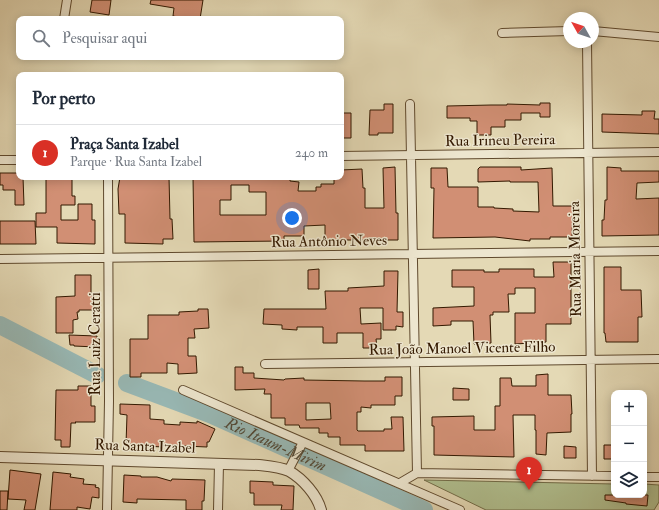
<!DOCTYPE html>
<html lang="pt">
<head>
<meta charset="utf-8">
<style>
	:root { --surface:#fff; --page:#f2f2f3; --text:#1f2937; --muted:#747a83; --line:#e0e1e3; --accent:#d93025 }
	body { margin:0; font-family:"IM FELL Double Pica",serif; background:var(--page); color:var(--text) }
	.controls { position:absolute; right:12px; bottom:12px; display:grid; overflow:hidden; border-radius:8px; box-shadow:0 2px 10px #0003 }
	.controls button { width:36px; height:36px; display:grid; place-items:center; padding:0; border:0; border-bottom:1px solid var(--line); background:var(--surface); color:var(--text); font:20px sans-serif }
	.compass { position:absolute; left:563px; top:12px; width:36px; height:36px; border-radius:50%; background:var(--surface); box-shadow:0 2px 10px #0003; rotate:310deg }
	.you { position:absolute; left:292px; top:218px; width:14px; height:14px; margin:-10px; border:3px solid #fff; border-radius:50%; background:#1a73e8; box-shadow:0 0 0 6px #1a73e833 }
	.badge { display:grid; place-items:center; width:26px; height:26px; border-radius:50%; background:var(--accent); color:#fff; font-size:13px; font-weight:700 }
	.pin { position:absolute; translate:-50% -33px; filter:drop-shadow(0 1px 2px #0008) }
	.pin::after { content:''; position:absolute; top:21px; width:14px; height:12px; background:inherit; clip-path:polygon(0 0,100% 0,50% 100%) }
	.list { margin:0; padding:0; list-style:none }
	h2 { display:flex; justify-content:space-between; align-items:center; height:52px; margin:0; padding:0 16px; font-size:17px }
	h2 small { font-size:13px; font-weight:400; color:var(--muted) }
	.list li { display:grid; grid-template-columns:26px 1fr auto; gap:12px; align-items:center; box-sizing:border-box; height:56px; padding:0 16px; border-top:1px solid var(--line) }
	.list b { display:block; font-size:15px; white-space:nowrap }
	.list p { margin:0; font-size:13px; white-space:nowrap; color:var(--muted) }
	.list em { font-size:13px; font-style:normal; color:var(--muted) }
	.icon { flex:none; width:22px; height:22px; fill:none; stroke:currentColor; stroke-width:2; stroke-linecap:round; stroke-linejoin:round }
	.map { position:relative; flex:none; width:659px; height:510px; overflow:hidden }
	.search { position:absolute; background:var(--surface); box-shadow:0 2px 10px #0003; left:16px; top:16px; width:328px; height:44px; display:flex; align-items:center; gap:10px; box-sizing:border-box; padding:0 14px; border-radius:8px; color:var(--muted); font-size:15px }
	.panel { position:absolute; background:var(--surface); box-shadow:0 2px 10px #0003; left:16px; top:72px; width:328px; height:108px; border-radius:8px }
	.map>svg:first-child { display:block }
	.green { fill:#b1c090; stroke:#726c48 }
	.lines { fill:none; stroke-linecap:round; stroke-linejoin:round }
	.river { stroke:#98b9b6; stroke-width:18 }
	.building { fill:#d18f74; stroke:#331900; fill-rule:evenodd }
	.minor-casing { stroke:#5f492d; stroke-width:10 }
	.tertiary-casing { stroke:#5f492d; stroke-width:12 }
	.minor { stroke:#ede6cf; stroke-width:8 }
	.tertiary { stroke:#ede6cf; stroke-width:10 }
	.labels { text-anchor:middle; stroke-width:3; stroke-linejoin:round; paint-order:stroke }
	.street-label { font-size:15px; fill:#331900; stroke:#ede6cf }
	.water-label { font-size:16px; font-style:italic; fill:#514937; stroke:#ede6cf }
</style>
</head>
<body>
<div class="map">
<svg width="659" height="510" viewBox="0 0 659 510">
	<rect width="100%" height="100%" fill="#e4d9b5"/>
	<filter id="stains"><feTurbulence type="fractalNoise" baseFrequency=".005" numOctaves="4"/><feColorMatrix values="0 0 0 0 .2 0 0 0 0 .09 0 0 0 0 .02 0 0 0 .5 -.17"/></filter>
	<radialGradient id="worn" r=".72"><stop offset=".6" stop-color="#630" stop-opacity="0"/><stop offset="1" stop-color="#630" stop-opacity=".3"/></radialGradient>
	<path class="green" d="M424 480 614 484V495H644V484L659 485V502L654 510H486Z"/>
	<g class="lines">
		<g class="river">
			<path d="M0 325 97 375"/>
			<path id="s1" d="M127 383 210 414 424 510"/>
		</g>
	</g>
	<path class="building" d="M92 0H111L109 15 90 12Z
		M151 0H203L200 19H189L173 16 174 8 150 4Z
		M540 103H550V117H540V113H521V120H505V127H491V135H477V121H470V118H447V106L491 105H507V104L540 105Z
		M384 104H393V133H378V135H369L370 110H384Z
		M642 111H655L654 119H659V134L602 132V114L642 115Z
		M341 113H351V138H341Z
		M395 167 396 213H398V240H325V225L304 226V236H284V241L194 242 193 177H290V181L299 182 298 191H316V187H321V184H334V177H341V170L362 169 363 188H365V208H384L383 168ZM231 185H249V192H266V215H220V200H231Z
		M480 167H521V170L552 168 553 206H573L572 237H550V239H530V241L495 237 433 238 434 188H431V168H447L448 187H478V207H494V208L513 209V211L539 212 538 182H510V181L478 182V169Z
		M607 167 621 168V171H659V182L637 183 636 199 659 198V235L602 236V220H604L605 200H607Z
		M0 173H19V177H23L24 205H15V190H3V185H0Z
		M46 177H72V196H75V205H61V220H78V204H92V220H95V244L57 243V227H36V213H46Z
		M120 177H169L170 219H172L173 239H163V244L125 243V214H119L118 189Z
		M0 221H35L36 244H0Z
		M553 262H571V324H546V342L515 344V313H535V288H515V294H508L509 312H493V315H490L491 343 474 344 473 321H451V325L433 326V308L474 306V287H452V270H484V272H499V269H534V277H554Z
		M604 267H621V290H641L642 317H638V342H606L605 333H604Z
		M319 269V289H308V270Z
		M384 271H398L397 312H403V327L396 326V330H383V308H360L361 324 381 323V339H376L377 348H363V333H337V343H323V327H297V330L282 329V325L263 324 264 309H326L325 291H348V288L384 286Z
		M75 275H91V295H94L95 310H79V312H77L78 319 73 320V333H56V297L75 296Z
		M198 309H208L209 328 194 329 195 338H188V356H196L197 373 178 374V364L167 363V373H141V377H130V339H148V315H179V312L198 311Z
		M69 335 97 336 96 347 74 346V345H70Z
		M235 367H243V373H254V378L284 380 285 379 304 378V380L364 381H385V377H402V396H395V405H371V408L361 407V412H357V430L358 431H384V429H392L391 417H403L404 451H365V445H340V437H328V433H319V428H300L299 425H285V418H271V394H264L265 389 235 390ZM306 403H330L331 419 306 420Z
		M548 374V395H571L572 414H571V432L547 433 546 455 536 454V430H535V415H513L514 457 434 455V426H432V417L474 416V430H495V406H500V378H511L512 386H536V375Z
		M78 386H91V406H95V422H75L76 423H71L70 447H61V440H55L56 390H78Z
		M453 388 469 389V400H453Z
		M120 404 150 405V419L164 420V424L180 425V422L197 423V421L215 429 209 442H207V447L163 445V447L145 446V445L126 444 127 415 120 414Z
		M604 445H614V459H604Z
		M564 446 576 447V458H564Z
		M10 470 41 474 35 510H24L26 500 8 499Z
		M53 472 71 474 70 477 84 479 83 484 96 485 95 487 99 488V498L92 497 90 509 77 507V510H50Z
		M124 475 141 476V477H157L171 481 172 479 205 480 204 501H202V510H186V500L137 499V503L123 502Z
		M250 481 273 482V485L294 486 293 510H281L282 505H254V493H250Z
		M0 491H8L7 510H0Z
		M605 495H648L647 506 626 504V503L605 500Z"/>
	<g class="lines">
		<defs>
			<path id="minor" d="M64 19 67 0
				M593 31 659 37
				M502 33 569 31
				M587 42 592 476
				M410 104 417 473
				M341 156 659 152
				M0 160H19
				M0 259 659 251
				M265 364 659 359
				M183 390 460 510
				M288 471 303 442
				M644 477H659
				M400 483 417 473 614 476
				M107 510 109 401 108 177
				M218 510 219 464"/>
			<path id="tertiary" d="M0 457 259 465C268 466 280 467 289 471 303 479 317 495 321 510"/>
		</defs>
		<use href="#minor" class="minor-casing"/>
		<use href="#tertiary" class="tertiary-casing"/>
		<use href="#minor" class="minor"/>
		<use href="#tertiary" class="tertiary"/>
	</g>
	<g class="labels">
		<g class="street-label">
			<text transform="translate(500 140) rotate(-1)" y="5">Rua Irineu Pereira</text>
			<text transform="translate(329 241) rotate(-1)" y="5">Rua Antônio Neves</text>
			<text transform="translate(575 259) rotate(-91)" y="5">Rua Maria Moreira</text>
			<text transform="translate(95 344) rotate(-90)" y="5">Rua Luiz Ceratti</text>
			<text transform="translate(462 348) rotate(-1)" y="5">Rua João Manoel Vicente Filho</text>
			<text transform="translate(145 446) rotate(2)" y="5">Rua Santa Izabel</text>
		</g>
		<g class="water-label">
			<text dy="6" stroke="none"><textPath href="#s1" startOffset="161">Rio Itaum-Mirim</textPath></text>
		</g>
	</g>
	<rect width="100%" height="100%" filter="url(#stains)"/>
	<rect width="100%" height="100%" fill="url(#worn)"/>
</svg>
<div class="controls">
<button>+</button>
<button>−</button>
<button><svg class="icon" aria-label="layers" viewBox="0 0 24 24"><path d="M12 4l9 5-9 5-9-5zM3 14l9 5 9-5"/></svg></button>
</div>
<svg class="compass" viewBox="-18 -18 36 36"><path d="M0-13l5 13h-10z" fill="#e53935"/><path d="M0 13l5-13h-10z" fill="#747a83"/></svg>
<div class="you"></div>
<div class="pin badge" style="left:529px;top:490px">1</div>
<div class="search"><svg class="icon" aria-label="search" viewBox="0 0 24 24"><circle cx="10" cy="10" r="6"/><path d="M15 15l6 6"/></svg>Pesquisar aqui</div>
<section class="panel">
<h2>Por perto<small></small></h2>
<ul class="list">
<li><span class="badge">1</span><div><b>Praça Santa Izabel</b><p>Parque · Rua Santa Izabel</p></div><em>240 m</em></li>
</ul>
</section>
</div>
</body>
</html>
